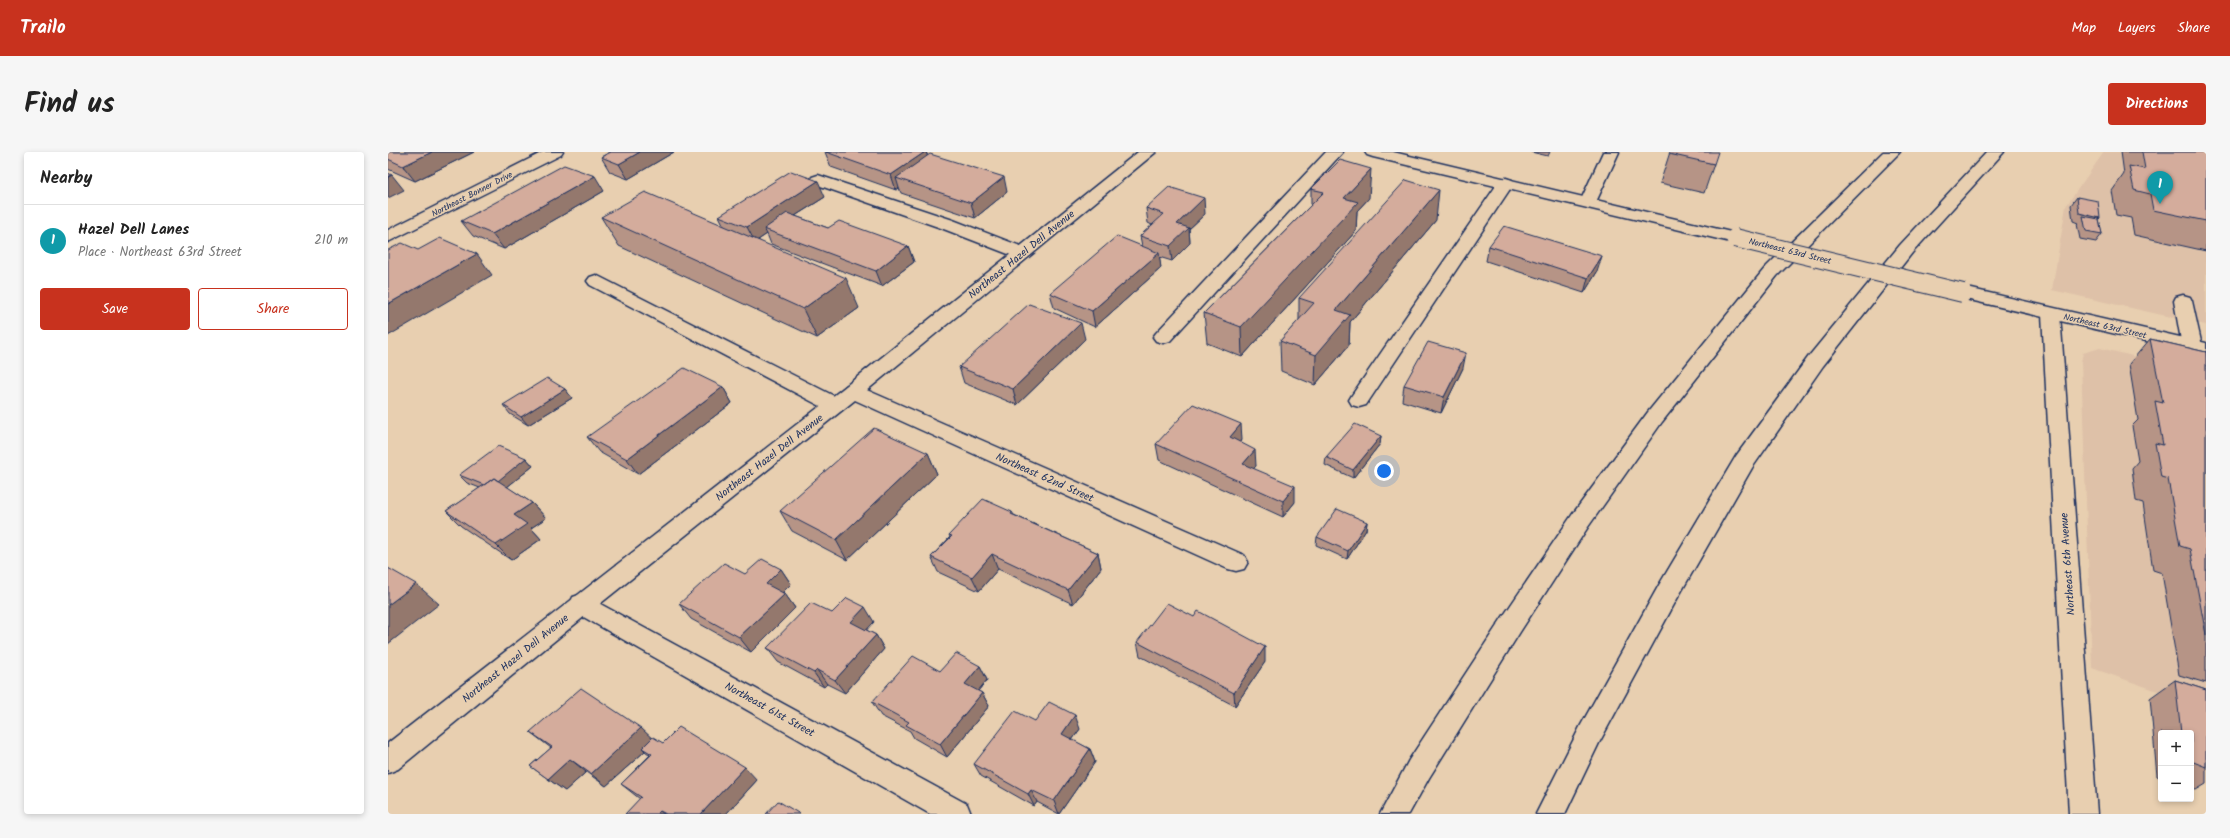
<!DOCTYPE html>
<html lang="en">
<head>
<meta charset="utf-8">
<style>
	:root { --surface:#fff; --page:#f6f6f6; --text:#222; --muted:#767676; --line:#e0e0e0; --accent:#c8321e }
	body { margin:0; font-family:Kalam,sans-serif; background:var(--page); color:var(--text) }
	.controls { position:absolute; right:12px; bottom:12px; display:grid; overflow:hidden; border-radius:4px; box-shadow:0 2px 6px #0003 }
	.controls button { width:36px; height:36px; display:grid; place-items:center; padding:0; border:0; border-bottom:1px solid var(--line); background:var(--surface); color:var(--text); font:20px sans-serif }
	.you { position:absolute; left:996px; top:319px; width:14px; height:14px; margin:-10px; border:3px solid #fff; border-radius:50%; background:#1a73e8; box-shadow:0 0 0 6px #1a73e833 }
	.badge { display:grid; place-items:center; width:26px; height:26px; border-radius:50%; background:var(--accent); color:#fff; font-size:13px; font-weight:700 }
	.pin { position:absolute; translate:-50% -33px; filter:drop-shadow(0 1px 2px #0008) }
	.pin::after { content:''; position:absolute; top:21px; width:14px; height:12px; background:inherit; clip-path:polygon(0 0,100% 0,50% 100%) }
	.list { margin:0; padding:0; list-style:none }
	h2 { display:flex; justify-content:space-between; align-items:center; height:52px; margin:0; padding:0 16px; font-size:17px }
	h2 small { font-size:13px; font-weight:400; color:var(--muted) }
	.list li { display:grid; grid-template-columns:26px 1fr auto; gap:12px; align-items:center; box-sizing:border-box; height:72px; padding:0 16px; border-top:1px solid var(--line) }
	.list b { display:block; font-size:15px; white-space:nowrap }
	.list p { margin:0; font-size:13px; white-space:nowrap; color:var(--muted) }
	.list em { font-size:13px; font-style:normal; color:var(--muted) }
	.actions { display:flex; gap:8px; padding:12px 16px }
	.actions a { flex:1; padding:9px 0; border:1px solid var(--accent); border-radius:4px; text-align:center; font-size:14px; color:var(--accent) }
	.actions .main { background:var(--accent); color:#fff }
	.map { position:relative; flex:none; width:1818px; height:662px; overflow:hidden; border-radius:4px }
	header { display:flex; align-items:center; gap:24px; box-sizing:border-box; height:56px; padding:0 20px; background:var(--accent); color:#fff }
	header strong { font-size:19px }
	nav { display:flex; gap:22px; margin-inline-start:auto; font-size:14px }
	.intro { display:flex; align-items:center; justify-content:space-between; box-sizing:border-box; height:96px; padding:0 24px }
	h1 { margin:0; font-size:28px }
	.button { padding:10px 18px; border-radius:4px; background:var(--accent); color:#fff; font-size:14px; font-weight:700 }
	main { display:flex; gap:24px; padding:0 24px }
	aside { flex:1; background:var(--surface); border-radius:4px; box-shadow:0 2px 6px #0003 }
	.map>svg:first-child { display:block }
	.built { fill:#dec1a8 }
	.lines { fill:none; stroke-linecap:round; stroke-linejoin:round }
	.lane-casing { stroke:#1b2f5e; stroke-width:3 }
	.street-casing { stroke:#1b2f5e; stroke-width:3 }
	.secondary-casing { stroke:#1b2f5e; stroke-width:3 }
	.highway-casing { stroke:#1b2f5e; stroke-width:3 }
	.lane { fill:#e8cfb0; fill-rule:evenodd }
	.street { fill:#e8cfb0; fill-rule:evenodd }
	.secondary { fill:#e8cfb0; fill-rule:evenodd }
	.highway { fill:#e8cfb0; fill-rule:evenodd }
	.secondary-bridge-casing { stroke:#1b2f5e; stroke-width:20; stroke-linecap:butt }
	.secondary-bridge { stroke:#e8cfb0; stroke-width:18 }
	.wall { fill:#b69486; stroke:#1b2f5e }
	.shaded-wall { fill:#94786d; stroke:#1b2f5e }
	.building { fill:#d4ac9c; stroke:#1b2f5e }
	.labels { text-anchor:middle; stroke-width:3; stroke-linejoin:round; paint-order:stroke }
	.far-street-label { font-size:9px; fill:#1b2f5e; stroke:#e8cfb0 }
	.street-label { font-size:11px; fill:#1b2f5e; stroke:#e8cfb0 }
</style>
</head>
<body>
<header>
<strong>Trailo</strong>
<nav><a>Map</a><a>Layers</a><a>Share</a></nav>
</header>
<div class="intro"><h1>Find us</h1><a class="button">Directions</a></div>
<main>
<aside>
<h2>Nearby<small></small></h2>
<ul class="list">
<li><span class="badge" style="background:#0f9aa8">1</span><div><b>Hazel Dell Lanes</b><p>Place · Northeast 63rd Street</p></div><em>210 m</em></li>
</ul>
<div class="actions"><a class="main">Save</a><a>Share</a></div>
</aside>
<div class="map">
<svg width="1818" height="662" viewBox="0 0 1818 662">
	<rect width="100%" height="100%" fill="#e8cfb0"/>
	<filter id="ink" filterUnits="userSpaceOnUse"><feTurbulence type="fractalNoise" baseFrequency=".025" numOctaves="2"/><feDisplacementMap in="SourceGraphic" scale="8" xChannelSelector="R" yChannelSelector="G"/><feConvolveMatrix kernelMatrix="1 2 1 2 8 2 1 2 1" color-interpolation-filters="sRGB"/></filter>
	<g filter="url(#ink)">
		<path class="built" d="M1716 0H1818V173L1664 138 1678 54Z
			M1712 196 1818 222V556L1704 516 1693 210 1695 201Z"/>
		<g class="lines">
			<defs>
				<path id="lane" d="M938 0H955L782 189 775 191 768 189 765 185 768 181Z
					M430 23 565 68 640 97 643 101 640 105H628L553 76 424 31 422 28 424 25Z
					M1118 26 1124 28 1126 31 978 253 971 255 964 253 961 248 964 243 1112 28Z
					M208 123 454 248 457 253 454 258 447 260 440 258 202 133 199 129 202 125Z
					M1795 143 1802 145 1804 149 1814 194 1811 199 1804 200 1797 199 1794 194 1786 149 1788 145Z"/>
				<path id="street" d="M155 0H175L173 3 0 90V78Z
					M1215 0H1231L1208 50 1206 54H1194L1192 50Z
					M1663 156 1670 158 1672 162 1709 662H1681L1654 162 1656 158Z
					M465 232 856 403 860 410 856 417 848 419 840 417 458 244 455 239 458 234Z
					M194 442 579 652 583 662H542L185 459 182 452 185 445Z"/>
				<path id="secondary" d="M750 0H768L472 244 203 459 10 617 0 621V591L458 234Z
					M977 0H1005L1347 81 1353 82 1356 86 1353 90 1347 91 985 5 979 3Z
					M1575 135 1818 191V203L1569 145 1566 141 1569 137Z"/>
				<path id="highway" d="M1495 0H1512L1389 124 1274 270 1200 375 1132 480 1041 626 1021 662H992L1021 608 1114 466 1184 363 1260 260 1377 116Z
					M1599 0H1616L1524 101 1435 214 1364 316 1289 447 1211 591 1177 662H1148L1193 573 1271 433 1348 304 1421 204 1512 93Z"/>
			</defs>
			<use href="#lane" class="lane-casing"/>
			<use href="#street" class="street-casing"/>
			<use href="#secondary" class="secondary-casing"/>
			<use href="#highway" class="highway-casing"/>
			<use href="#lane" class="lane"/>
			<use href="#street" class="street"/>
			<use href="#secondary" class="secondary"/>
			<use href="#highway" class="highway"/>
			<defs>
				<path id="secondary-bridge" d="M1347 86 1575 141"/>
			</defs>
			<use href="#secondary-bridge" class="secondary-bridge-casing"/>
			<use href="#secondary-bridge" class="secondary-bridge"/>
		</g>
		<path class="wall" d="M0 0H86L27 29 0 17Z
			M220 0H286L240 27 222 20 213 5 220 1Z
			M437 0H538L540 4 619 40 587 66 513 41 511 36 508 38 443 15Z
			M1143 0H1162L1160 4Z
			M1282 0 1326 12 1316 41 1272 31Z
			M1733 0H1818V99L1746 83 1743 66 1728 63 1724 39 1736 22Z
			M923 37 981 46 969 59 968 79 854 205 819 191 816 161 923 53Z
			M216 39 116 97 85 84 73 69Z
			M437 45 407 64 440 76 520 94 526 110 494 134 383 92 379 82 370 88 471 156 429 186 231 94 213 65 336 74 331 64Z
			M1689 45 1712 66 1711 67 1714 82 1708 90 1692 87 1689 72 1690 71 1685 69 1683 53Z
			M758 56 817 62 801 77 802 91 784 109 771 105 773 116 707 175 666 156 662 141 754 94 752 84 764 73 760 71Z
			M1048 68 962 170 961 193 927 233 893 219 892 189 911 168V146Z
			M1101 94 1209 120 1196 141 1098 109Z
			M697 187 629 253 576 231 571 215Z
			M1762 187 1818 200V531L1791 523 1774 421 1765 418 1755 351 1748 349 1744 316 1750 309 1744 274 1750 268 1741 212Z
			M1075 216 1053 261 1014 249 1016 233Z
			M335 235 344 251 250 322 211 300 199 285Z
			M177 237 184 246 140 273 122 262 115 253Z
			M993 284 992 292 965 326 937 313 938 305Z
			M854 288 852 291 868 314 865 316 907 350 895 365 771 308 768 292Z
			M540 301 549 322 459 408 404 379 392 359Z
			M138 306 145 314 119 335 144 351 158 366 143 376 153 387 123 408 73 374 58 359 92 336 79 331 71 323Z
			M624 360 626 363 710 401 713 416 685 452 610 417 591 439 550 420 543 405 562 385 561 383Z
			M979 370 978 378 959 407 928 393 929 385Z
			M393 417 403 432 395 440 397 442 407 456 363 500 303 467 291 452 357 422Z
			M444 461 486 470 478 478 488 483 496 497 457 541 439 532 436 535 390 510 379 496Z
			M806 465 877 510 847 554 752 504 749 490Z
			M592 514 599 528 590 539 594 541 601 554 559 605 526 586 522 579 493 564 484 550 552 519Z
			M1787 528 1818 538V632L1808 638 1803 637V581H1773V626L1769 624 1762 546Z
			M647 569 692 577 684 588 702 597 707 610 671 662 649 650 646 654 593 624 586 612Z
			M253 576 264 587 369 628 338 662H237L252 647 233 632 262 603 257 599 218 634 198 620 177 639 142 614 163 596 142 580Z"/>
		<path class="shaded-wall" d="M44 0H86L27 29 15 14Z
			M252 0H286L240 27 231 12Z
			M537 0H538L543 15 508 26 511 36 508 38 503 23Z
			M983 17 981 46 969 59 968 79 854 205 853 175 956 46Z
			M4 23 16 38 0 46V25Z
			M207 24 216 39 116 97 104 82Z
			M616 25 619 40 587 66 583 51Z
			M430 29 437 45 383 79 376 77 379 82 367 90 359 75Z
			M1051 38 1048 68 962 170 961 193 927 233 928 203 948 158Z
			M816 46 817 62 801 77 802 91 784 109 782 94 789 72Z
			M520 94 526 110 494 134 488 119Z
			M771 101 773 116 707 175 704 159Z
			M89 102 104 123 0 184V152Z
			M1214 104 1209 120 1196 141 1200 126Z
			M458 126 471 156 429 186 415 157Z
			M693 171 697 187 629 253 625 237Z
			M1078 201 1075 216 1053 261 1056 245Z
			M335 235 344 251 250 322 239 307Z
			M177 237 184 246 140 273 133 265Z
			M853 272 854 288 843 301 842 285Z
			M993 284 992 292 965 326V318Z
			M867 298 868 314 856 327 855 312Z
			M540 301 549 322 459 408 448 388Z
			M138 306 145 314 108 344 101 335Z
			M907 334V350L895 365V349Z
			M144 351 158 366 143 376 153 387 123 408 108 393 126 363Z
			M979 370 978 378 959 407 960 399Z
			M710 401 713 416 685 452 680 438Z
			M604 402 610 417 591 439 584 425Z
			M393 417 403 432 388 447 378 432Z
			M28 432 51 452 0 492V453Z
			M397 442 407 456 363 500 351 485Z
			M477 455 486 470 472 485 463 470Z
			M488 483 496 497 457 541 447 528Z
			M877 495V510L847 554 846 541Z
			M592 514 599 528 584 546 577 532Z
			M429 518 439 532 436 535 426 521Z
			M594 541 601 554 559 605 552 592Z
			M687 563 692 577 679 595 674 582Z
			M253 576 267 589 254 596 257 599 218 634 203 622Z
			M702 597 707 610 671 662 666 649Z
			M182 607 198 620 177 639 160 627Z
			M357 615 369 628 338 662H313Z
			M643 638 649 650 646 654 640 642Z
			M272 659 276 662H269Z"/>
		<path class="building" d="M0 0H44L15 14 0 7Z
			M223 0H252L231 12 213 5Z
			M438 0H537L503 23Z
			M1282 0H1330L1326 12 1281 2Z
			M1754 0H1818V69L1765 58 1762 42 1746 38 1741 14 1757 17Z
			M542 2 616 25 583 51 508 26Z
			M952 8 983 17 956 46 970 50 853 175 816 161 936 40 923 37Z
			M176 13 207 24 104 82 73 69Z
			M403 19 430 29 359 75 331 64Z
			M0 21 4 23 0 25Z
			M1018 28 1051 38 948 158 962 163 928 203 892 189 926 151 911 146Z
			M781 35 816 46 789 72 801 76 782 94 752 84 776 62 758 56Z
			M257 40 458 126 415 157 213 65Z
			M1689 45 1710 49 1712 66 1691 61Z
			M399 61 440 76 451 69 520 94 488 119 376 77Z
			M1695 64 1711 67 1714 82 1698 79Z
			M1116 74 1214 104 1200 126 1101 94Z
			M729 84 771 101 704 159 662 141Z
			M52 86 89 102 0 152V98L14 91 30 98Z
			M641 152 693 171 625 237 571 215Z
			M1762 187 1818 200V483L1802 397 1792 394 1780 327 1773 325 1767 291 1775 293 1767 249 1775 251Z
			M1040 190 1078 201 1056 245 1016 233Z
			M296 216 335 235 239 307 199 285Z
			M159 226 177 237 133 265 115 253Z
			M805 252 853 272 842 285 867 298 855 312 907 334 895 349 768 292Z
			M967 272 993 284 965 318 938 305Z
			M486 276 540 301 448 388 392 359Z
			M110 294 138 306 110 329 106 326 96 333 71 323Z
			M106 326 144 351 126 363 139 372 108 393 58 359Z
			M595 347 624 360 623 362 710 401 680 438 604 402 584 425 543 405 564 384 561 383Z
			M949 357 979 370 960 399 929 385Z
			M374 407 393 417 378 432 397 442 351 485 291 452 336 411 357 422Z
			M0 416 28 432 0 453Z
			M459 446 477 455 463 470 488 483 447 528 429 518 426 521 379 496 423 451 444 461Z
			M779 451 806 465 810 459 877 495 846 541 749 490Z
			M568 501 592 514 577 532 594 541 552 592 518 573 521 570 484 550 525 504 552 519Z
			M1787 528 1818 538V615L1803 609V581H1793Z
			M193 536 253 576 203 622 182 607 160 627 142 614 164 595 142 580Z
			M661 550 687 563 674 582 702 597 666 649 643 638 640 642 586 612 627 559 647 569Z
			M291 575 357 615 313 662H278L272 659 269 662H237L253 645 233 632 264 602 254 596 265 585 275 591Z
			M390 649 412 662H378Z"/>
	</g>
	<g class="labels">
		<g class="far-street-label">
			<text transform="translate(84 42) rotate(-27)" y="3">Northeast Bonner Drive</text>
			<text transform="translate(1402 99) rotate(14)" y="3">Northeast 63rd Street</text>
			<text transform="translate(1717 174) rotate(13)" y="3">Northeast 63rd Street</text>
		</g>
		<g class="street-label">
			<text transform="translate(633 102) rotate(-39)" y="4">Northeast Hazel Dell Avenue</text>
			<text transform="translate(381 305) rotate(-38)" y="4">Northeast Hazel Dell Avenue</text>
			<text transform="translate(657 325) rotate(24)" y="4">Northeast 62nd Street</text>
			<text transform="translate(1679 412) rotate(-94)" y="4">Northeast 6th Avenue</text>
			<text transform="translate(127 506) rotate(-39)" y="4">Northeast Hazel Dell Avenue</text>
			<text transform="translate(382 557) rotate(29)" y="4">Northeast 61st Street</text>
		</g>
	</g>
</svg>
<div class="controls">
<button>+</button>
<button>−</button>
</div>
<div class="you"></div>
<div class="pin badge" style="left:1772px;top:52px;background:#0f9aa8">1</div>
</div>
</main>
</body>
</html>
